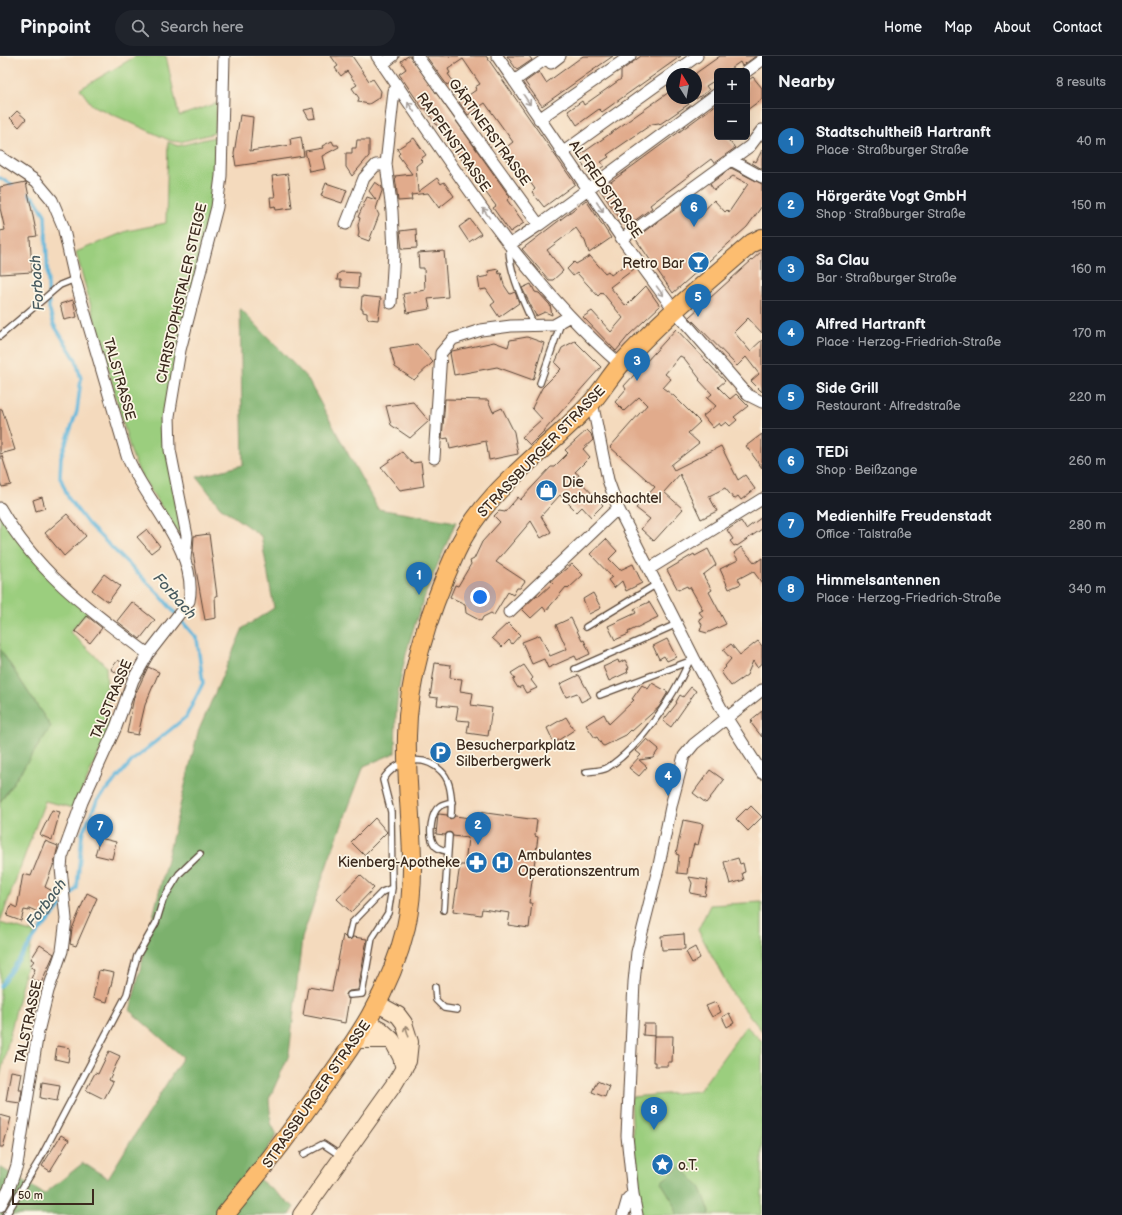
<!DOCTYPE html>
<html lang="en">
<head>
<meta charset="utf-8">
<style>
	:root { --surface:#171b24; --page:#20242c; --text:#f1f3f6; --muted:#9ea1a6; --line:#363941; --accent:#1f6fb2 }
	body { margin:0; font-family:"Balsamiq Sans",sans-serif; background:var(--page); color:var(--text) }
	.controls { position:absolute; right:12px; top:12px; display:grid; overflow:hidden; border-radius:6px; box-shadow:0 4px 16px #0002 }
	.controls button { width:36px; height:36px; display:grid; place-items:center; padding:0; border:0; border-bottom:1px solid var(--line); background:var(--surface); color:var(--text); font:20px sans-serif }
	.compass { position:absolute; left:666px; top:12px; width:36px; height:36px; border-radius:50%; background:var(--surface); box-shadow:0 4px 16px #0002; rotate:349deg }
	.scale { position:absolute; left:12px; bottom:10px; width:82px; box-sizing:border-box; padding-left:4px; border:2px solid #3b2a1e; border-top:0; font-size:11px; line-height:14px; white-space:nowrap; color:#3b2a1e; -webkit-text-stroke:3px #fcf5e5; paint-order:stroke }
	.you { position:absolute; left:480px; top:541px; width:14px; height:14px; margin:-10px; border:3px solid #fff; border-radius:50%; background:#1a73e8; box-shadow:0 0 0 6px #1a73e833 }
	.badge { display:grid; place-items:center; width:26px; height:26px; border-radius:50%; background:var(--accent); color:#fff; font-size:13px; font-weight:700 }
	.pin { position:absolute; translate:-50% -33px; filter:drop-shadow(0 1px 2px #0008) }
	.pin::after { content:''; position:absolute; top:21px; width:14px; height:12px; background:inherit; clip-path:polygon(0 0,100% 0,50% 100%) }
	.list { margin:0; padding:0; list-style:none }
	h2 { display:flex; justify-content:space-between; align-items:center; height:52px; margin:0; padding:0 16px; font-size:17px }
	h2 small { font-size:13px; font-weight:400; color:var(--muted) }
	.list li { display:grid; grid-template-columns:26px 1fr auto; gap:12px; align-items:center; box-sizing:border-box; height:64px; padding:0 16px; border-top:1px solid var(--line) }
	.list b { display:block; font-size:15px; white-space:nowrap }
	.list p { margin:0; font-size:13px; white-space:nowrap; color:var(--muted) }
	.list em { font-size:13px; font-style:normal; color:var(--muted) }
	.icon { flex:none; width:22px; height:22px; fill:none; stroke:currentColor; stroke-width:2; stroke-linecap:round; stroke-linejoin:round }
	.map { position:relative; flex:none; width:762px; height:1159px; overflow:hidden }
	header { display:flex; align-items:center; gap:24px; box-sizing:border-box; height:56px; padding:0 20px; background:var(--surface); border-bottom:1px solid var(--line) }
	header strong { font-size:19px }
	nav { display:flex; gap:22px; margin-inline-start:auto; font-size:14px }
	.search { width:280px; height:36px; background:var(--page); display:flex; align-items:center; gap:10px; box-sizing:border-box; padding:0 14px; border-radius:22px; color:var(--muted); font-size:15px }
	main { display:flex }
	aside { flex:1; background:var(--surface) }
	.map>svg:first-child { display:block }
	.green { fill:#9bce7e; stroke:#6b7c4e }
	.forest { fill:#7cb16d; stroke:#5c6e46 }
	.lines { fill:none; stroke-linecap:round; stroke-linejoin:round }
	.stream { stroke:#5fb5db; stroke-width:3.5 }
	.building { fill:#e1ab8c }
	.lane-casing { stroke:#574436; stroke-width:8 }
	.street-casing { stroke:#574436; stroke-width:13 }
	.secondary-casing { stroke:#574436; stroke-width:18 }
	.primary-casing { stroke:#574436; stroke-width:20 }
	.lane { stroke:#fff; stroke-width:5.5 }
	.street { stroke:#fff; stroke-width:11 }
	.secondary { stroke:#fee5c5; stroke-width:16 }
	.primary { stroke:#fcbd6f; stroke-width:18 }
	.oneway { stroke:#a79f9a }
	.oneway2 { stroke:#9c8872 }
	.labels { text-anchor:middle; stroke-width:3.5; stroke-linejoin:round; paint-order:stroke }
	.street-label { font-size:14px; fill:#3b2a1e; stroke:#fcf5e5 }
	.poi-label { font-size:14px; fill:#3b2a1e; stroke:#fcf5e5; text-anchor:start }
	.water-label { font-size:15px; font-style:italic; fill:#485b60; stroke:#fcf5e5 }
</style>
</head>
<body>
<header>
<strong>Pinpoint</strong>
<div class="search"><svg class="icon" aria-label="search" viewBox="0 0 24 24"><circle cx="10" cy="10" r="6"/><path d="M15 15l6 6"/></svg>Search here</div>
<nav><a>Home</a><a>Map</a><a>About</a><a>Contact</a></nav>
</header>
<main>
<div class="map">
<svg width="762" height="1159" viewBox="0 0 762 1159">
	<rect width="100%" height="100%" fill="#fcf5e5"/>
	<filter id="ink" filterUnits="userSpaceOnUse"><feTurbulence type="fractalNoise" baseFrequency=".025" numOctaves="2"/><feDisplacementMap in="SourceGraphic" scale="8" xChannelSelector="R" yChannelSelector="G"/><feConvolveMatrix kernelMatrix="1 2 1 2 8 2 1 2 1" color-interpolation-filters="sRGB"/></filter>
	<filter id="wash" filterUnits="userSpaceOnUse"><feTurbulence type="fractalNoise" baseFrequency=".012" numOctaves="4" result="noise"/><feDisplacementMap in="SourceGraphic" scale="16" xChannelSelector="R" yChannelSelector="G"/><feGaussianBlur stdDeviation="0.9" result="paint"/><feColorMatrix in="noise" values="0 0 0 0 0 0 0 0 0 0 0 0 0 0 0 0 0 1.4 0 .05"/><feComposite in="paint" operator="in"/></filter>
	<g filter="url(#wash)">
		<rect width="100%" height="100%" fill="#f4dabd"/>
		<path class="green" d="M136 0H166L179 60 217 47 215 77 180 86 171 85 92 49 80 33Z
			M218 80 214 157 165 359 183 476 179 478 140 418 131 396 76 196 127 175 166 167 168 86 178 90Z
			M0 446 26 490 90 553 70 576 106 610 109 675 74 752 45 745 0 866V746L51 671 0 593Z
			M762 846V975L733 939 698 874 710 849Z
			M0 867 34 877 0 1021Z
			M746 970 762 985V1159H709L710 1156 661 1126 674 1147 677 1159H642L635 1125 631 1041 699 1035Z"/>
		<path class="forest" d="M240 252 307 322 378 453 456 466C432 521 406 579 398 639 395 658 396 678 395 697L364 710 329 803 302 882 289 999 269 1043 271 1067 277 1079 251 1117 294 1151 289 1159H0V1111L44 1138 83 1107 108 1122 183 1001 130 955 198 676 243 572 274 552 261 480 220 451 197 421 243 409Z
			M0 593 51 671 0 746Z
			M680 1110 701 1132 710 1156 709 1159H677L674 1147 661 1126Z"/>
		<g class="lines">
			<path class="stream" d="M0 122 13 129
				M28 138 35 143 45 159 49 252 54 269 76 304 81 323 77 355 61 401 60 421 69 443 88 468 158 537 197 583 203 627 186 661 133 704 97 745 82 778 77 832 67 844
				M0 930 38 877 61 850"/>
		</g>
		<g id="blocks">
			<path class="building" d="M331 0H352L369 25 373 23 381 35 380 41 369 48 358 46 359 42 352 32 357 29 347 15 341 20 335 12 338 10Z
				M408 0H410L510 141 507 144 524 167 510 176 493 152 496 150 468 113 446 80 445 81 425 52 423 53 399 18 406 13 401 5Z
				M426 0H486L575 128 544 151 532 136 535 133 520 112 515 115 500 96 513 86 485 47 468 59 459 46 476 34 475 31 480 28 463 3 448 13 450 17 448 18 453 25 447 29Z
				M507 0H529L532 4 517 14Z
				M583 0H613L542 50 525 26 539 16 546 27Z
				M641 0H681L602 56 599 53 577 69 568 55 582 45 584 49 621 23V15Z
				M720 0H756L742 10 740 6 727 15H717V23L706 30 709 34 696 43V17Z
				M753 21 762 32V43L747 54V25Z
				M672 34V42H684L689 48 660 68 659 67 652 68 607 99 609 101 601 106 604 110 591 119 577 101Z
				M717 48V81H726L735 92 714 107 711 103 650 149 652 152 626 171 600 134Z
				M314 52 316 62 309 63 304 54Z
				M17 55 26 63 19 71 10 62Z
				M240 59 253 61 250 95 291 89 290 83 301 81 304 100 236 110 234 98Z
				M414 82 426 99 420 103 422 105 416 110 418 136 437 122 441 128 444 126 454 140 439 152 428 137 411 139 412 144 398 145 395 120 412 118 398 99 400 97 397 93Z
				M357 84H369V100L352 120 346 111V97H352V92H356Z
				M332 85 334 89H338L339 91 322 100 325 113 310 116 305 95 323 92 322 90Z
				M762 94V113L752 107 753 104 756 106Z
				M731 112 762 128V150L747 171 673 237 635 182 684 147 697 162 714 144 725 156 727 154 729 156 748 128 733 120 714 134 710 128Z
				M288 118 292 152 276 154 275 150 271 151 270 141H275L272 120Z
				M26 126 37 180 30 181 32 216 0 218V175L5 174 0 152V131Z
				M375 126 382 131V135L376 153 379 159 369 185 358 181 359 176 358 169 360 162 358 161 367 141 376 144 369 135Z
				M326 127 347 134 342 147 321 140Z
				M586 144 611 182 589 197 585 185 576 172 547 194 563 215 553 224H549L522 193Z
				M470 163 481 178 469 186 459 171Z
				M416 173 417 192 402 193 400 175Z
				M444 195 448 241 428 243 430 253 407 257 403 238 425 234 424 212H419L418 197Z
				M762 195V277L748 262 734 276 750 295 762 284V336L751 325 759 318 746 301 737 310 689 261Z
				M590 200 605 217 608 215 611 219 629 206 634 213 610 231 626 250 646 230 660 250 629 279 616 295 583 261 592 255 611 276 623 262 602 236 598 240 577 217 573 220 567 213 574 206 576 208Z
				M498 213 499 218 501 217 504 229 510 238 515 236 519 247 499 261 491 249 495 246 486 233 480 234 478 222 489 220 488 215Z
				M341 216 359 217 358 232 341 231V224H337L338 218Z
				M531 228 535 236 539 237 550 249 552 259 545 256 536 260 522 232Z
				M362 240 381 242 378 264 369 263 367 261V257L363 256V253H361Z
				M73 244 77 261 64 264 60 248Z
				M676 273 725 325 718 331 730 343 736 338 748 350 734 361 737 364 730 370 726 366 721 370 719 367 713 372 703 360 716 350 707 342 712 338 699 324 700 323 684 302 680 300 665 318 671 323 663 332 674 340 700 366 688 377 699 387 671 409 674 414 721 390 738 424 745 419 755 433 741 444 738 440 734 443 725 432 709 440 717 455 701 463 680 418 664 436 683 453 654 485 641 473 650 463 636 452 655 431 610 391 647 349 639 341 624 355 615 346 626 333 624 330Z
				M527 281 544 287 533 324 497 311 454 319 450 297 452 295 494 286 508 291 510 284Z
				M575 285 601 311 543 376 530 389 522 381 542 363 532 352 542 332 561 313 555 307 562 292Z
				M417 288 433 306 414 324 395 311 390 292Z
				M445 343 488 344 493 356 502 352 514 376 518 398 489 404 486 385 450 393 448 382 442 383Z
				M413 346 429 365 410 382 391 369 386 350Z
				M0 353H2L15 394 0 398Z
				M587 374 591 378 593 384 583 393 590 401 575 416 579 419 577 422 603 449 591 461 582 451 577 456 560 439 541 460 551 476 541 482 531 465 496 506 525 525 520 532H517L513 539 508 536 494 559 491 557 483 561 481 565 466 557 465 548 450 541 455 529 458 530 471 508 470 505 474 503 482 486 500 466 494 460 499 455 505 456 518 441 520 444 551 411H554L568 397 565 394Z
				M762 378V412L746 390Z
				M402 396 412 407 421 406 424 430 400 434 381 411Z
				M0 400H2L11 429 2 431 0 426Z
				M42 441 45 452 36 455 33 444Z
				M67 458 86 480 64 500 45 477Z
				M762 461V473L737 490 736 489 734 490 730 485 733 483 727 474 741 465 746 473Z
				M147 473 160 490 151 497 137 481Z
				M209 478 217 540H215L216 562 205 564 193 497 194 480Z
				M606 483 617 495 609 503 620 514 633 508 642 527 626 535 622 525 614 532 608 524 612 521 590 498Z
				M741 491 755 507 762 502V527L753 515 738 523 741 528 729 533 720 513 738 504 734 497Z
				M708 493 716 509 703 519 712 534 709 536 726 568 707 577 700 575 702 569 699 563 703 561 699 556 703 554 690 531 688 532 687 530 678 534 667 514 694 498 695 500Z
				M572 508 583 519 568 533 566 531 546 555 543 551 531 562 522 553 537 539 539 540 553 527 551 525Z
				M104 518 120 530 108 546 92 534Z
				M593 537 601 552 589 558 583 543Z
				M132 546 155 564 140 583 117 565Z
				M649 546 658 561 628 576 629 578 615 584 608 570 636 557 634 553Z
				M87 560 102 572 90 587 75 575Z
				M571 562 582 585 584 584 590 598 577 604 575 600 548 612 544 603 532 608 522 586 540 579 550 600 567 593 556 569Z
				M508 567 520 579 512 588 509 584 502 591 492 582Z
				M667 583 676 601 667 605 664 600 659 603 653 590Z
				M758 585 762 590V607L757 611 753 605 747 619 731 630 721 616 726 611 725 610 731 603 723 594 731 588 740 599Z
				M118 604 131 613 125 623 111 613Z
				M618 604 619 607 625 604 629 612 627 613 628 616 609 625 603 611Z
				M435 607 451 609 450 622 462 623 460 635 473 637 471 649 492 652 488 680 467 677 469 665 456 664 458 651 437 649 438 642 430 641Z
				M524 609 533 622 531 624 537 632 526 637 522 630 518 632 513 624 515 623 511 617Z
				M148 611 159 616 145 649 138 679 127 677 134 641Z
				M579 619 591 641 581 646 577 637 566 641 560 628Z
				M652 627 668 636 659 651 632 675 631 674 626 679 604 690 602 689 597 681 595 682 586 669 604 658 609 668 634 644 632 643 642 629 648 633Z
				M691 631 696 635 671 671 663 665 677 647 676 646 680 639 683 641Z
				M762 655V681L751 667 753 666 751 664Z
				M566 661 574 674 554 687 547 672Z
				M647 683 659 693 653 702 639 704 647 711 639 720 629 712 641 699 636 695Z
				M710 714 724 724 706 747 693 737Z
				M751 750 762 761 748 775 736 763 746 753 747 754Z
				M52 754 60 756 52 784 40 779Z
				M479 756 537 764 535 780 538 781 529 847H532L529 872 508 869 510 857 482 853 481 859 453 855 460 809H465L468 782 453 780 450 776 445 779 436 778 438 759 439 758 447 759 450 763 455 760 478 763Z
				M375 762 387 776 364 799 351 786Z
				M683 764 703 768 698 789 694 788 690 802 689 801 687 818 677 817 679 799 676 798Z
				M100 782 116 786 112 803 95 799Z
				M45 785 58 790 54 807 45 831 56 837 57 841 47 860 29 852V855L24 854 21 865 7 860 11 849 17 852 23 818 31 820Z
				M738 802 740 808 743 807 745 816 742 817 744 824 730 828 724 806Z
				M360 819 374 832 351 856 337 843Z
				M689 821 708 824 705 840 690 837 692 827Z
				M87 837 97 842 76 890 70 888 72 873Z
				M684 878 685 893 662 894 661 880Z
				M343 879 348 884 353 881 367 883 358 934 349 935 346 938V941L349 943 345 967 303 959 308 931 332 935Z
				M40 889 54 898 41 927 31 923 35 913 30 910 34 905 31 903Z
				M695 891 700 902 692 907 686 896Z
				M99 914 114 917 107 946 93 942Z
				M716 946 721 956 712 961 706 950Z
				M729 957 734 967 727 971 722 961Z
				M644 968H655V980L643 979Z
				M654 980H673L672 1006H668V1010H655V1006H653Z
				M57 990 70 992 68 1006 55 1003Z
				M109 995 120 1000 109 1024 113 1026 104 1043 86 1034 95 1017 98 1018Z
				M11 1015 22 1017 19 1034H22L20 1047 6 1045Z
				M597 1025 609 1030 605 1041 592 1036Z
				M42 1026 60 1029 57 1045 40 1042Z
				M0 1059 11 1062 3 1091H0Z
				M61 1079 69 1084 50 1115 42 1110Z"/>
		</g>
	</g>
	<g filter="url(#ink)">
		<use href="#blocks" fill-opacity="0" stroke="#574436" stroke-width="1"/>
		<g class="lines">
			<defs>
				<path id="lane" d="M509 189C508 215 524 247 534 270
					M0 280 60 229 75 223
					M540 327 561 267
					M586 571 657 528
					M575 613 677 568
					M600 639 690 605
					M586 716C592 715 601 715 607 712 641 690 672 643 689 606
					M447 795C442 794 437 793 434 788 428 779 431 756 440 750 443 748 448 747 452 746
					M444 854 449 780
					M349 880 352 867 382 836 392 832
					M435 931 436 944 444 952 457 954
					M350 939 362 938 372 882 388 857 392 832 391 756 383 724C395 704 423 697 441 715 452 725 452 746 451 759
					M304 1098 323 1088 341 1100
					M6 1159 40 1103 127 938 137 900 156 867 163 844 179 818 200 798"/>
				<path id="street" d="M377 0C451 107 522 224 621 309
					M417 0 539 169
					M497 0 622 183 675 255 748 339 762 346
					M546 0 551 7 560 0
					M383 8 393 0
					M747 15 762 4
					M514 25 547 2
					M539 63 630 0
					M562 97 697 0
					M0 101 36 125 52 144 63 170 75 223 127 400C144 444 199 495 189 545L148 598 133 624 116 671 82 746 62 801 61 812 66 863 62 895 48 935 38 976 17 1109 9 1133 0 1150
					M731 104 762 121
					M346 168 364 122 376 109 386 108
					M622 183 750 90 762 74
					M509 189 539 169 717 38
					M391 247 394 196 392 155 386 108 394 35 398 32
					M592 346 608 424 618 452 694 602 726 661 762 717
					M434 402 441 297 453 283 481 274 511 270 554 269 570 260
					M0 452C37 517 89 554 148 598
					M185 503 187 480 170 394 169 360 180 294 217 151 221 120 224 0
					M649 513 762 443
					M509 556 618 452
					M623 1159 628 1142 633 1138
					M637 1159 633 1138 627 1080 634 926 637 896 659 809 672 746 684 700 694 688 762 634"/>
				<path id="secondary" d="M367 966 380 973 392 984
					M357 984H392L401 1001 404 1013
					M301 1159 395 1027 408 1005 410 986 404 967 398 959 378 948"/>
				<path id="primary" d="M225 1159C257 1120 288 1080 317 1039 356 985 390 938 406 871 420 809 405 743 407 680 408 616 430 553 456 496 484 433 547 395 592 346 602 334 610 321 620 309 660 264 707 226 752 187L762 182"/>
			</defs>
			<use href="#lane" class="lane-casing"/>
			<use href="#street" class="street-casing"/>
			<use href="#secondary" class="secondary-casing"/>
			<use href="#primary" class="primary-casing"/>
			<use href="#lane" class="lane"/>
			<use href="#street" class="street"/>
			<use href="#secondary" class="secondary"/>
			<use href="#primary" class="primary"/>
		</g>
		<defs><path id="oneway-shaft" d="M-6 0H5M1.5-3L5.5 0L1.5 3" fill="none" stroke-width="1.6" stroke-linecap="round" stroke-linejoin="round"/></defs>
		<g class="oneway">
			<use href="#oneway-shaft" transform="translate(527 44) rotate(56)"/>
			<use href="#oneway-shaft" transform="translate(411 51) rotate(-124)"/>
			<use href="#oneway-shaft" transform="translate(600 151) rotate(56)"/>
			<use href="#oneway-shaft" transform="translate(486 157) rotate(-126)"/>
			<use href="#oneway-shaft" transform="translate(660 235) rotate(54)"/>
		</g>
		<use class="oneway2" href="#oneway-shaft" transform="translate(407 975) rotate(-107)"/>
	</g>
	<defs>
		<symbol id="bar-disc" viewBox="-11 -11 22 22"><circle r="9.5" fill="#1f6fb2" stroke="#fcf5e5"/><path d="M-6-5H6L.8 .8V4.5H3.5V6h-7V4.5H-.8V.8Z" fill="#fff"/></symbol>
		<symbol id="shop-disc" viewBox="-11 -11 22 22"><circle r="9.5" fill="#1f6fb2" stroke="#fcf5e5"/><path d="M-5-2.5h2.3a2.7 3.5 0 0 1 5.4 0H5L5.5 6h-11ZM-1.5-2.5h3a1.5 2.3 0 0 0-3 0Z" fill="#fff"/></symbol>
		<symbol id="parking-disc" viewBox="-11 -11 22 22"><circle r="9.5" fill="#1f6fb2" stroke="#fcf5e5"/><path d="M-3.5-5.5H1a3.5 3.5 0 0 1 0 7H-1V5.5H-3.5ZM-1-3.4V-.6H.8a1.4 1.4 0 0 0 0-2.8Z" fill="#fff"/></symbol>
		<symbol id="pharmacy-disc" viewBox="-11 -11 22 22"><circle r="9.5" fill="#1f6fb2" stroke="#fcf5e5"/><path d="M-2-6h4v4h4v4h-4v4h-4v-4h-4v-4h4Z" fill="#fff"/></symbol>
		<symbol id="hospital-disc" viewBox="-11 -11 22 22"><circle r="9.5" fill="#1f6fb2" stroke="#fcf5e5"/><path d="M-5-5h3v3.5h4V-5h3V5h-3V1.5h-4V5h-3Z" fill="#fff"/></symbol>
		<symbol id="sight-disc" viewBox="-11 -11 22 22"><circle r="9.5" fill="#1f6fb2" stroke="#fcf5e5"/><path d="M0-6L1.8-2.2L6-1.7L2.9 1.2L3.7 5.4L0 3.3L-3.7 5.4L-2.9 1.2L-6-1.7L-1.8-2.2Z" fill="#fff"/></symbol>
	</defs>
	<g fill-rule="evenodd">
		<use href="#bar-disc" x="686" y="194" width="25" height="25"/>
		<use href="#shop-disc" x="534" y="422" width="25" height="25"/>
		<use href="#parking-disc" x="428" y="684" width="25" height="25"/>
		<use href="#pharmacy-disc" x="464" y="794" width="25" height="25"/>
		<use href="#hospital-disc" x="490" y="794" width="25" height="25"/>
		<use href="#sight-disc" x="650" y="1096" width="25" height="25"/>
	</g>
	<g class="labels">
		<g class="street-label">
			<text transform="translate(490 76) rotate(54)" y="5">GÄRTNERSTRASSE</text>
			<text transform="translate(454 86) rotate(55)" y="5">RAPPENSTRASSE</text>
			<text transform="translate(606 133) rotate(55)" y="5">ALFREDSTRASSE</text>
			<text transform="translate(181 237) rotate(-77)" y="5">CHRISTOPHSTALER STEIGE</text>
			<text transform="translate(120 323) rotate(74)" y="5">TALSTRASSE</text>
			<text transform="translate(541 395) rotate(-46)" y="5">STRASSBURGER STRASSE</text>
			<text transform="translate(111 643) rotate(-67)" y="5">TALSTRASSE</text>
			<text transform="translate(28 966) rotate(-78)" y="5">TALSTRASSE</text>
			<text transform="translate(316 1038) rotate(-55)" y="5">STRASSBURGER STRASSE</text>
		</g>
		<g class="poi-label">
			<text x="684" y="212" text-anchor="end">Retro Bar</text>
			<text x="562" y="431">Die<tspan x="562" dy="16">Schuhschachtel</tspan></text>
			<text x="456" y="694">Besucherparkplatz<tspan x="456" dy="16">Silberbergwerk</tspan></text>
			<text x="518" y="804">Ambulantes<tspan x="518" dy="16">Operationszentrum</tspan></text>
			<text x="460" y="811" text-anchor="end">Kienberg-Apotheke</text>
			<text x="678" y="1114">o.T.</text>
		</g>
		<g class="water-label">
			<text transform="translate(37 227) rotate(-94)" y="5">Forbach</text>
			<text transform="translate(175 540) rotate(48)" y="5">Forbach</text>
			<text transform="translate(46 847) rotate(-53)" y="5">Forbach</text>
		</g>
	</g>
</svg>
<div class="controls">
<button>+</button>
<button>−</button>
</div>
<svg class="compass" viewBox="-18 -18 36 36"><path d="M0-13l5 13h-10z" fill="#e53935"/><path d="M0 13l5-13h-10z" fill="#9ea1a6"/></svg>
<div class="scale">50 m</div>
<div class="you"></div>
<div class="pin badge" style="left:419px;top:539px">1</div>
<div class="pin badge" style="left:478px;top:789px">2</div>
<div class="pin badge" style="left:637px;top:325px">3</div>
<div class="pin badge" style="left:668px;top:740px">4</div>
<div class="pin badge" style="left:698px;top:261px">5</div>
<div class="pin badge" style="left:694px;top:171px">6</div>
<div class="pin badge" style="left:100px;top:791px">7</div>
<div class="pin badge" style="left:654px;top:1074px">8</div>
</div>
<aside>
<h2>Nearby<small>8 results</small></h2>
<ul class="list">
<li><span class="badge">1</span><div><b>Stadtschultheiß Hartranft</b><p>Place · Straßburger Straße</p></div><em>40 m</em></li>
<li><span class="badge">2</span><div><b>Hörgeräte Vogt GmbH</b><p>Shop · Straßburger Straße</p></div><em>150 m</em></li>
<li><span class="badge">3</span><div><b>Sa Clau</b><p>Bar · Straßburger Straße</p></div><em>160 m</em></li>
<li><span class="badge">4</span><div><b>Alfred Hartranft</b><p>Place · Herzog-Friedrich-Straße</p></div><em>170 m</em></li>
<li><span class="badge">5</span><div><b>Side Grill</b><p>Restaurant · Alfredstraße</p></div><em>220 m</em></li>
<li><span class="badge">6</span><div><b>TEDi</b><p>Shop · Beißzange</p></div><em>260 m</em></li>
<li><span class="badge">7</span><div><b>Medienhilfe Freudenstadt</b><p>Office · Talstraße</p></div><em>280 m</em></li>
<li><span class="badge">8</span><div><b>Himmelsantennen</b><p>Place · Herzog-Friedrich-Straße</p></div><em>340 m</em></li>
</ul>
</aside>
</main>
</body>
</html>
